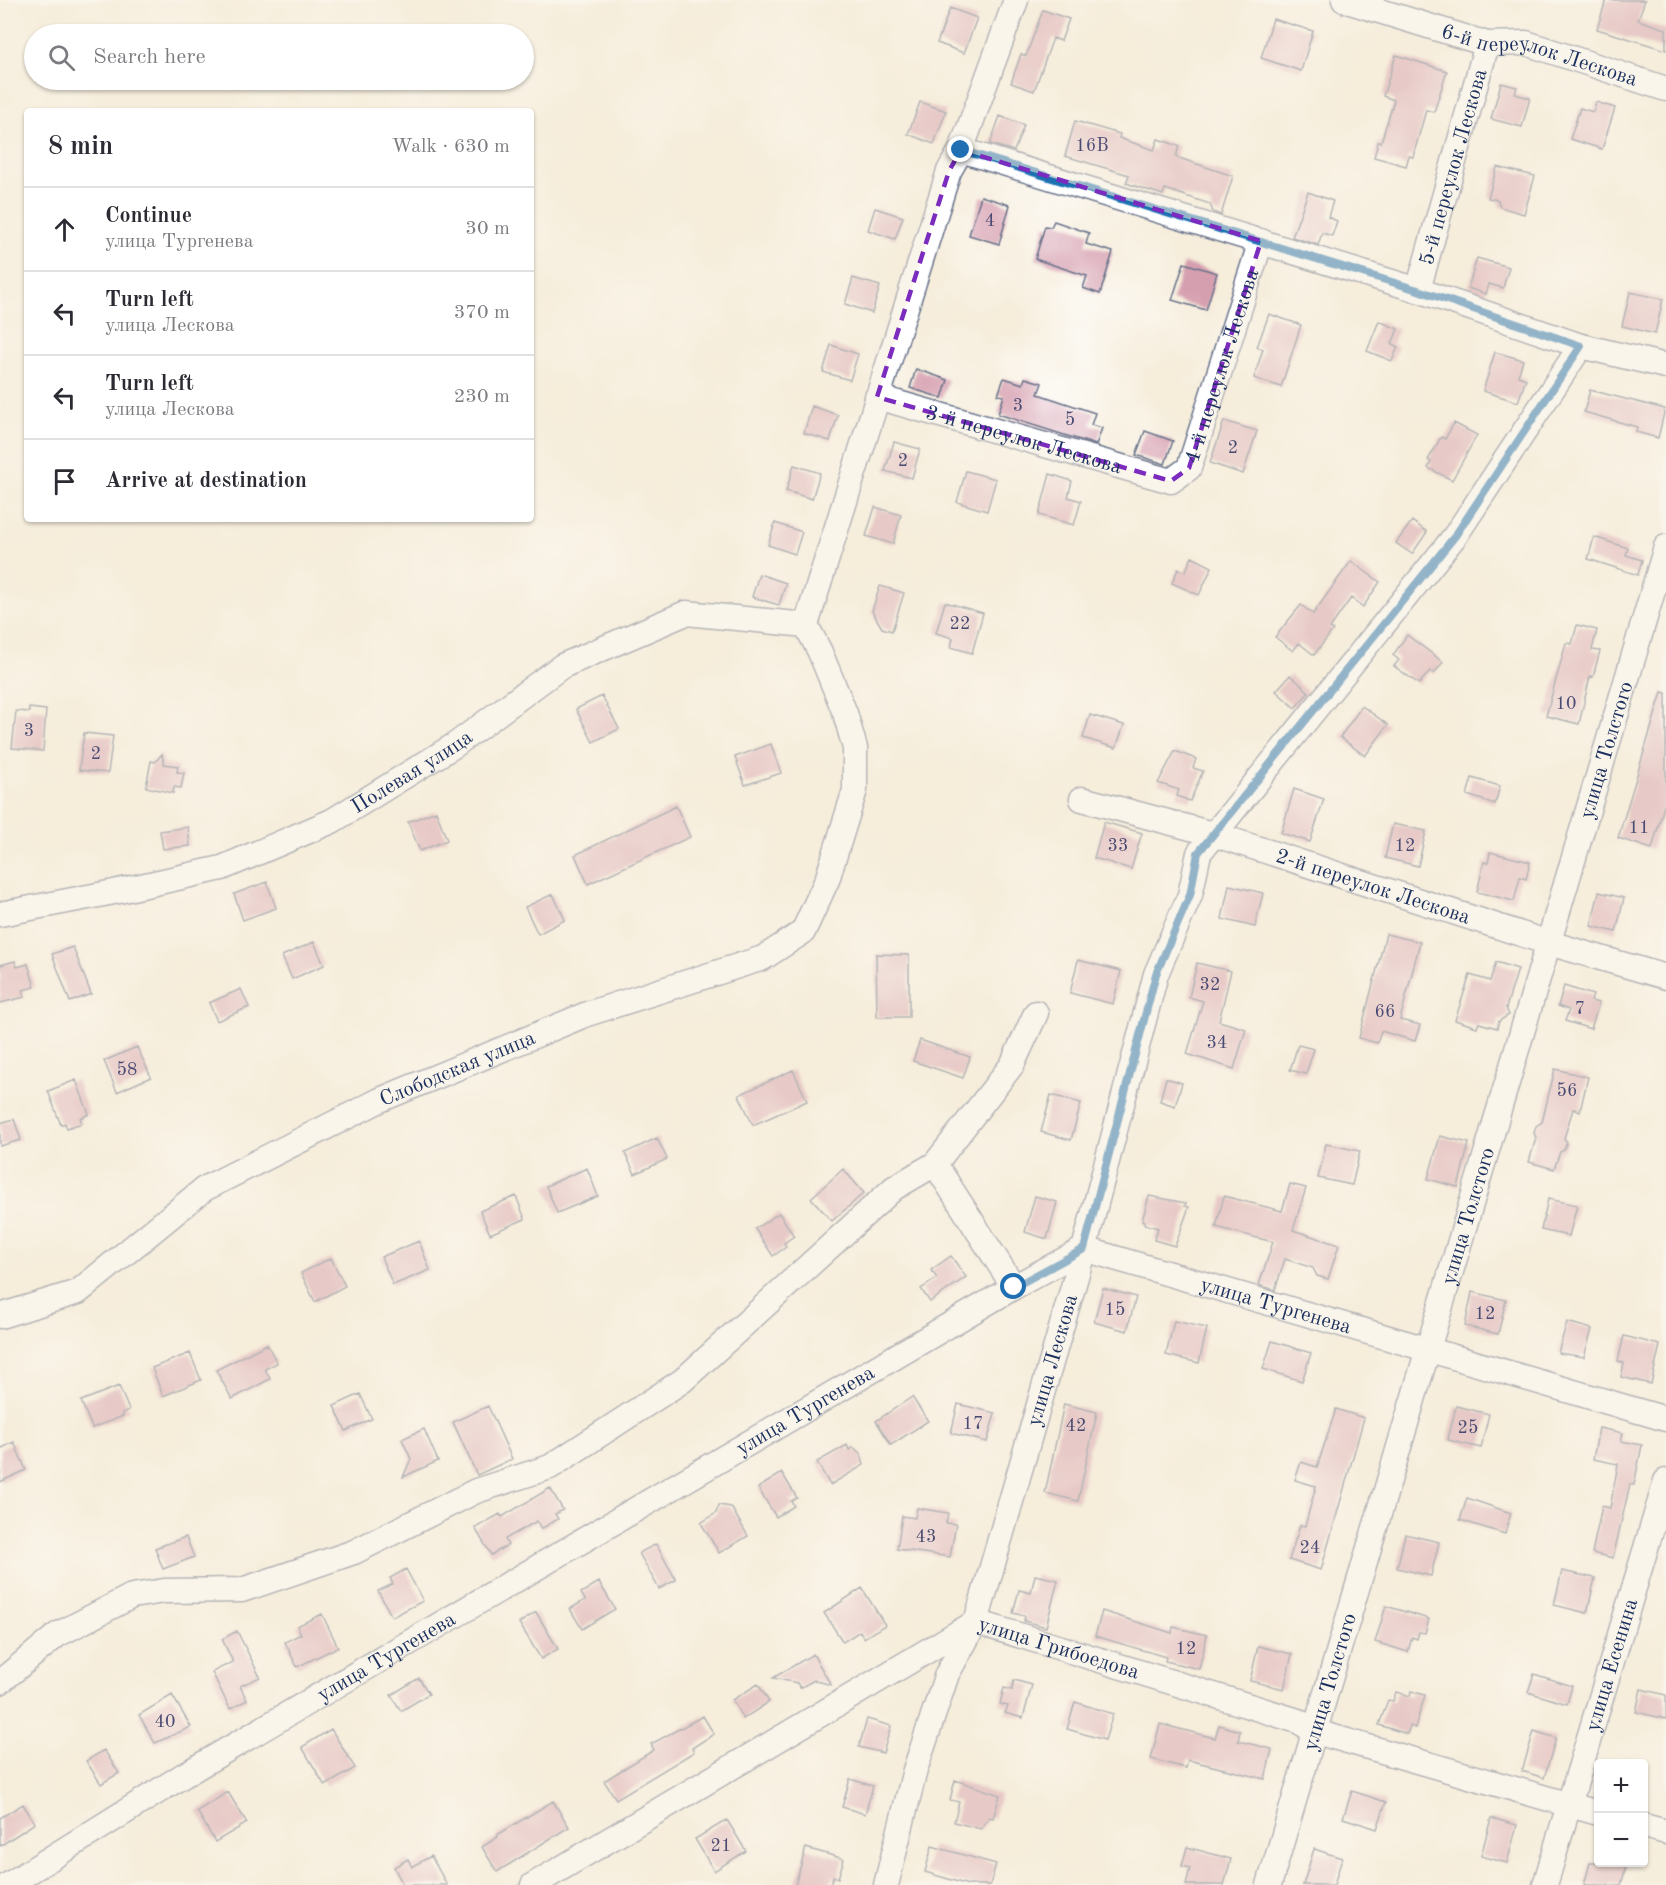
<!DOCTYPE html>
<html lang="en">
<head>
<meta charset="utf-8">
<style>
	:root { --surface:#fff; --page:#f7f7f7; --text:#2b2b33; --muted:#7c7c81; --line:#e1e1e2 }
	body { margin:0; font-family:"Old Standard TT",serif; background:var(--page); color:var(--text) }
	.controls { position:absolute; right:18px; bottom:18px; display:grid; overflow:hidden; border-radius:6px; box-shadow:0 2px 4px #0004 }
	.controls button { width:54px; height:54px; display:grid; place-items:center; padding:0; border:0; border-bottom:2px solid var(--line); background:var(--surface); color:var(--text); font:30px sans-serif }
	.stop { position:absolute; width:18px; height:18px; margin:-14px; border:4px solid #1f6fb2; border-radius:50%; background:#fff }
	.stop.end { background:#1f6fb2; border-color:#fff; box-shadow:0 2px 6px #0008 }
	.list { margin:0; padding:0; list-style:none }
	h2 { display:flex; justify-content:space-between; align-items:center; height:78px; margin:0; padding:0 24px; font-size:26px }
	h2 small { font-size:20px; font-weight:400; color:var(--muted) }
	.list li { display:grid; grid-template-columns:39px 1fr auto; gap:18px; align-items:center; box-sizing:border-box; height:84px; padding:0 24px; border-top:2px solid var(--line) }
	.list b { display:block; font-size:22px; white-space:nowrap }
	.list p { margin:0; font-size:20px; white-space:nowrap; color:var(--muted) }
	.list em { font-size:20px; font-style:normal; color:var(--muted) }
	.icon { flex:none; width:33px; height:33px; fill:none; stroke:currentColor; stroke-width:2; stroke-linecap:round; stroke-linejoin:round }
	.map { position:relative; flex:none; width:1666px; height:1885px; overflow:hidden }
	.search { position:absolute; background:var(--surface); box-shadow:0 2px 4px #0004; left:24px; top:24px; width:510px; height:66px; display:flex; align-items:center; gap:15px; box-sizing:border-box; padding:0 21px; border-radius:33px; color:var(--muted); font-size:22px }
	.panel { position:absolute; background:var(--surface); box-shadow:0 2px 4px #0004; left:24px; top:108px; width:510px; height:414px; border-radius:6px }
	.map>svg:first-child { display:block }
	.building { fill:#d69faf }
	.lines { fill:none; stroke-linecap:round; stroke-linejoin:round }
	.minor-casing { stroke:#68728a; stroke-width:27 }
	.minor { stroke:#fff; stroke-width:24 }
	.route { stroke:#1f6fb2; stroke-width:8 }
	.marked { fill:none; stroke:#7b2cbf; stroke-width:4.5; stroke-dasharray:12 8; stroke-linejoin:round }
	.labels { text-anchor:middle; stroke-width:6; stroke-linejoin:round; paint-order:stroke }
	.number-label { font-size:18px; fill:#4a4b72 }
	.street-label { font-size:21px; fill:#1b2f5e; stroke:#fff }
</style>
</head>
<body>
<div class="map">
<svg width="1666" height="1885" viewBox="0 0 1666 1885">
	<rect width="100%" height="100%" fill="#fff"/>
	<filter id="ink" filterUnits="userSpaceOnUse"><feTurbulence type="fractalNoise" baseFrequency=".0167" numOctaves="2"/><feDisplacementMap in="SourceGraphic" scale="12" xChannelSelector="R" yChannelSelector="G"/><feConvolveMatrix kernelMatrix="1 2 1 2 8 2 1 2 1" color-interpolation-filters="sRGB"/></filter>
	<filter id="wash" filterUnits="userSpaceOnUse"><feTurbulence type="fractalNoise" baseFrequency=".008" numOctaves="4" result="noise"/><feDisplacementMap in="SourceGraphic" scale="24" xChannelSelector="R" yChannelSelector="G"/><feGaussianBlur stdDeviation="1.35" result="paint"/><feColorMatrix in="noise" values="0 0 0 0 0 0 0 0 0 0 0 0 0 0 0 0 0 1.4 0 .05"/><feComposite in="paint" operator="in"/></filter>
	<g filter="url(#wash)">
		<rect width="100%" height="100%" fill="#f6eddb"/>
		<g id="blocks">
			<path class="building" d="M1606 0H1645L1638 20 1666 29V50L1597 29Z
				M950 8 977 18 964 53 937 43Z
				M1043 10 1069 19 1061 41 1053 38 1034 91 1011 83 1021 54 1026 56Z
				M1273 19 1313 31 1301 71 1261 58Z
				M1396 55 1447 71 1434 112 1426 110 1413 157 1409 156 1406 166 1374 157 1378 142H1381L1394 100 1383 96Z
				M1501 83 1517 87 1515 94 1530 98 1522 127 1491 119Z
				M920 102 946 111 934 144 908 134Z
				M1596 102 1615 108 1602 149 1570 139 1580 108 1593 112Z
				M1000 116 1024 125 1014 151 990 144Z
				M1075 121 1120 134 1119 138 1154 150 1158 139 1179 146 1176 157 1233 176 1221 215 1213 212 1210 204 1165 189 1163 195 1126 183 1129 175 1065 156Z
				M1497 167 1535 176 1524 214 1500 207 1498 200 1488 198Z
				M1308 192 1333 201 1328 217 1337 221 1332 236 1322 233 1318 245 1292 237Z
				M981 196 1010 205 999 244 969 235Z
				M875 208 903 217 895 239 868 230Z
				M1054 221 1089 233 1086 244 1113 252 1100 294 1083 288 1087 276 1035 259 1045 226 1051 227Z
				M1477 258 1509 267 1503 288 1489 284 1486 294 1468 288Z
				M1184 263 1217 273 1206 310 1172 300Z
				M853 278 880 286 872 313 845 304Z
				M1630 292 1663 299 1655 334 1622 326Z
				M1269 314 1301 325 1281 387 1254 378 1263 349 1257 347Z
				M1379 321 1398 329 1392 344 1398 347 1392 361 1367 351Z
				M831 345 858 354 850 380 823 372Z
				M1495 352 1523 360 1518 376 1526 379 1518 402 1483 391Z
				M916 369 948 380 942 398 910 388Z
				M1004 378 1023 384 1025 378 1042 383 1038 394 1095 413 1091 425 1102 428 1096 445 998 414 1004 396 998 395Z
				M1590 390 1665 409 1658 438 1636 432 1637 427 1584 412Z
				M812 406 838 415 830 441 804 433Z
				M1224 421 1257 431 1243 474 1210 463Z
				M1454 423 1477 435 1452 480 1428 468 1431 462 1428 460 1441 437 1445 439Z
				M1145 431 1173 441 1165 464 1136 455Z
				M894 442 920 449 912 478 885 471Z
				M794 465 820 473 812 499 786 491Z
				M966 471 996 479 987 511 957 502Z
				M1050 474 1072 481 1068 497 1081 501 1074 525 1039 515Z
				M875 507 901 515 893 544 866 536Z
				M1412 521 1427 532 1412 554 1396 543Z
				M775 523 802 532 795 554 768 545Z
				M1594 537 1628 548 1626 555 1642 560 1638 575 1588 559Z
				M1192 557 1212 567 1199 595 1172 583 1178 569 1185 572Z
				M1351 561 1380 582 1363 607 1351 598 1330 628 1333 630 1314 655 1299 643 1293 651 1275 637 1301 605 1313 614Z
				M759 574 786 583 779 605 752 597Z
				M880 586 904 593 892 631 882 628 872 611Z
				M945 602 983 613 972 653 951 647 953 638 936 633Z
				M1577 625 1597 630 1592 650 1600 651 1593 677 1590 676 1579 724 1546 716 1566 643 1572 644Z
				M1407 635 1443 662 1434 674 1430 671 1419 684 1394 666 1399 660 1393 655Z
				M1290 675 1309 692 1295 708 1276 691Z
				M1662 692 1666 693V799L1652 849 1618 838Z
				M602 696 619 729 593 742 576 709Z
				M1362 706 1388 725 1365 756 1340 737Z
				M29 708 46 710 43 751 12 748 16 711 29 712Z
				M1090 715 1124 725 1116 748 1083 738Z
				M84 733 113 736 108 773 79 770Z
				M771 744 781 773 745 785 735 757Z
				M1175 751 1196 759 1193 768 1203 771 1190 801 1177 796 1179 790 1158 783Z
				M162 754 164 764 178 766 177 772 184 773 181 788 174 787 173 793 146 787 151 761 155 762Z
				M1472 778 1500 786 1495 804 1467 795Z
				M1294 789 1324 799 1310 842 1281 833Z
				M676 806 690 837 588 884 575 855Z
				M436 811 447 840 420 851 408 822Z
				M1104 822 1142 833 1131 869 1094 858Z
				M1393 824 1426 831 1418 866 1385 858Z
				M188 827 190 846 163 849 160 831Z
				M1490 852 1530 862 1526 879 1520 877 1514 901 1477 892 1484 862 1488 863Z
				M267 882 276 908 243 920 234 894Z
				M1229 885 1263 893 1255 927 1222 919Z
				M1599 892 1624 898 1616 932 1591 926Z
				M553 894 565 920 538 934 525 907Z
				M1386 934 1420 942 1400 1020 1420 1025 1415 1041 1381 1031 1377 1043 1359 1038Z
				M314 942 324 965 292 979 282 956Z
				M73 947 91 994 70 1002 52 954Z
				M876 954 909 955V1017H877Z
				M1078 960 1121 971 1113 1004 1070 993Z
				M15 961 17 967 28 964 35 987 23 990 25 997 0 1003V965Z
				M1496 962 1518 969 1506 1008 1509 1015 1499 1021 1497 1028 1479 1023 1477 1027 1455 1020 1470 975 1490 981Z
				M1197 963 1231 971 1219 1021 1246 1029 1234 1069 1187 1054 1203 1001 1189 997Z
				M1564 986 1593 995 1591 1001 1599 1003 1591 1029 1565 1021 1569 1010 1558 1006Z
				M241 989 249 1007 217 1021 209 1003Z
				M920 1040 970 1057 963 1078 913 1061Z
				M1298 1045 1314 1049 1306 1074 1290 1070Z
				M137 1047 151 1077 117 1092 104 1061Z
				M1555 1069 1588 1077 1580 1111 1573 1109 1564 1138 1567 1142 1564 1150 1560 1152 1554 1169 1529 1162 1536 1138 1534 1133 1536 1126 1542 1122Z
				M793 1070 807 1101 753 1125 739 1095Z
				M1166 1078 1182 1083 1175 1106 1160 1101Z
				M76 1080 89 1114 80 1118 82 1123 67 1128 65 1123 61 1125 48 1091Z
				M1051 1095 1081 1103 1071 1140 1041 1132Z
				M14 1119 21 1140 0 1146V1123Z
				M1440 1136 1469 1143 1458 1187 1428 1179Z
				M657 1138 667 1159 635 1174 625 1153Z
				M1326 1144 1360 1151 1352 1185 1318 1178Z
				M587 1168 598 1196 557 1213 546 1186Z
				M843 1169 864 1193 832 1221 811 1198Z
				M1290 1184 1306 1188 1293 1230 1339 1245 1328 1279 1317 1276 1313 1268 1285 1259 1275 1290 1259 1285 1273 1242 1216 1227 1224 1196 1282 1211Z
				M516 1196 525 1219 490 1234 480 1211Z
				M1035 1196 1057 1202 1047 1239 1025 1232Z
				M1149 1196 1186 1203 1185 1206 1189 1207 1175 1246 1154 1240 1158 1228 1144 1224 1145 1221H1142Z
				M1548 1199 1577 1205 1569 1236 1541 1230Z
				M779 1213 794 1236 784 1243 786 1247 773 1256 755 1229Z
				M419 1241 430 1270 393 1285 381 1257Z
				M951 1256 966 1277 930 1302 921 1289 937 1278 931 1270Z
				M331 1258 345 1286 315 1302 301 1273Z
				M1103 1288 1136 1297 1127 1331 1094 1322Z
				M1472 1292 1506 1300 1498 1334 1465 1326Z
				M1174 1321 1207 1328 1199 1363 1166 1355Z
				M1567 1322 1592 1329 1584 1357 1558 1353Z
				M1624 1336 1660 1345 1651 1384 1621 1377 1624 1363 1618 1361Z
				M1272 1341 1311 1353 1302 1381 1263 1369Z
				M267 1344 277 1363 265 1369 270 1379 232 1399 216 1370Z
				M190 1353 201 1380 163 1396 152 1368Z
				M119 1386 129 1410 122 1413 123 1416 92 1428 81 1401Z
				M360 1394 372 1419 346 1431 334 1406Z
				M912 1397 928 1421 891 1445 876 1421Z
				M958 1404 995 1413 987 1442 951 1433Z
				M1064 1404 1097 1412 1078 1501 1045 1493Z
				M488 1406 512 1459 477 1475 453 1422Z
				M1456 1406 1489 1414 1481 1448 1448 1440Z
				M1336 1409 1364 1418 1321 1570 1289 1560 1300 1525 1305 1526 1316 1486 1295 1480 1301 1462 1317 1467Z
				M1599 1428 1623 1433 1621 1441 1642 1445 1634 1485 1630 1484 1613 1558 1592 1553 1602 1506 1610 1508 1618 1464 1593 1459Z
				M424 1429 438 1461 403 1477 411 1459 402 1439Z
				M14 1442 26 1470 0 1482V1449Z
				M847 1445 849 1450 853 1447 861 1454 864 1465 830 1485 817 1462Z
				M782 1473 797 1498 791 1501 794 1506 776 1517 758 1488Z
				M550 1488 563 1510 555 1514 558 1519 541 1529 537 1521 505 1539 508 1545 491 1555 475 1528 500 1514 502 1517Z
				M1467 1498 1511 1513 1505 1534 1460 1520Z
				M719 1505 731 1507 748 1536 719 1553 701 1523 716 1513Z
				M917 1508 948 1513 946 1523 956 1524 950 1557 897 1549 902 1516 915 1518Z
				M1405 1534 1439 1542 1431 1576 1397 1568Z
				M186 1537 194 1557 163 1569 155 1548Z
				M656 1544 676 1580 659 1589 639 1553Z
				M406 1569 423 1601 392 1617 378 1591 393 1584 390 1578Z
				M1562 1571 1595 1578 1587 1613 1554 1605Z
				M1035 1575 1058 1580 1046 1627 1024 1621 1025 1616 1013 1613 1019 1590 1031 1593Z
				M599 1582 615 1609 582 1629 570 1609 585 1600 581 1593Z
				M862 1588 885 1625 864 1638 860 1631 843 1642 824 1613Z
				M1386 1606 1429 1619 1425 1633 1419 1632 1417 1639 1412 1637 1408 1652 1375 1642Z
				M1102 1611 1172 1633 1173 1627 1207 1635 1199 1669 1165 1661 1166 1657 1095 1636Z
				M536 1612 558 1649 541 1659 519 1623Z
				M322 1614 338 1647 297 1667 285 1642 301 1634 297 1626Z
				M237 1631 260 1677 240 1686 247 1700 230 1709 212 1672 233 1662 222 1639Z
				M1258 1646 1292 1654 1284 1689 1250 1681Z
				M813 1654 831 1685 814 1680 800 1688 797 1683 773 1678Z
				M1534 1674 1572 1686 1567 1704 1528 1692Z
				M419 1678 429 1694 401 1711 391 1695Z
				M1014 1680 1032 1685 1023 1718 1005 1713 1008 1706 1000 1704 1004 1688 1012 1690Z
				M758 1684 769 1702 743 1719 732 1700Z
				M1641 1689 1666 1695V1719L1636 1712Z
				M1411 1691 1425 1695 1415 1728 1410 1726 1407 1734 1379 1725 1388 1700 1393 1701 1396 1692 1410 1696Z
				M172 1695 191 1727 155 1743 139 1715Z
				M1075 1702 1113 1714 1105 1740 1067 1729Z
				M703 1716 714 1734 692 1748 694 1752 616 1799 604 1781 654 1750 651 1744Z
				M867 1719 891 1726 883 1753 859 1747Z
				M1160 1724 1215 1738 1219 1725 1240 1731 1238 1741 1272 1749 1265 1779 1188 1760 1186 1768 1151 1759Z
				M331 1729 355 1768 325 1786 302 1747Z
				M1534 1731 1556 1738 1544 1778 1522 1771Z
				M104 1750 119 1773 101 1784 86 1761Z
				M850 1779 873 1786 865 1814 842 1807Z
				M955 1780 1000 1795 993 1818 989 1817 981 1829 954 1822 959 1802 950 1800Z
				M1352 1791 1386 1802 1377 1829 1343 1818Z
				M228 1792 247 1823 215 1842 197 1811Z
				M553 1801 569 1827 497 1872 482 1847 498 1837 497 1835Z
				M23 1804 35 1823 0 1846V1818Z
				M1491 1818 1517 1825 1507 1863 1481 1856Z
				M727 1820 746 1851 714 1871 695 1839Z
				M932 1846 996 1864 990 1885H968L925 1872Z
				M1187 1847 1231 1859 1224 1885H1186L1190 1868 1182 1866Z
				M806 1848 844 1859 838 1878 833 1876 830 1885H795Z
				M1314 1849 1342 1858 1334 1885H1303Z
				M431 1856 447 1885H403L394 1867 408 1859 412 1867Z
				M1590 1863H1627L1621 1885H1584Z"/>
		</g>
	</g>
	<g filter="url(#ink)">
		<use href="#blocks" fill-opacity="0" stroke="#68728a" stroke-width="1.5"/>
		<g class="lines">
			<defs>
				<g id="minor">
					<path id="s1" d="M1344 0 1487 44 1526 43 1666 89"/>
					<path d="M961 150 1418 290 1581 346 1666 366"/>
					<path id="s2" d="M1418 290 1487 44"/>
					<path id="s3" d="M877 397 1171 481 1189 468 1261 241"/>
					<path d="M806 625 949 171 961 150 1016 0"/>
					<path id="s4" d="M1082 799 1213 834 1549 943 1666 977"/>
					<path id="s5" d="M0 914 114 892 222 868 332 821 455 745 562 666 686 613 806 625"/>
					<path d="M935 1164 1014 1287"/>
					<path id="s6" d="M0 1316 78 1292 204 1189 380 1100 587 1014 763 958 803 932 827 880 855 790V748L845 713 820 652 806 625"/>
					<path d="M0 1682 57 1635 132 1596 164 1591 242 1590 354 1552 476 1491 550 1467 682 1381 894 1188 935 1164 1012 1065 1036 1013"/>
					<path d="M1644 1826 1666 1832"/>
					<path id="s7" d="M8 1885 184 1775 1014 1287 1084 1249 1666 1419"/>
					<path id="s8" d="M533 1885 976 1622 1298 1721 1316 1732 1598 1813"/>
					<path id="s9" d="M886 1885 915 1770 947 1674 976 1622 1084 1249 1156 974 1190 895 1199 853 1455 536 1581 346"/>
					<path id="s10" d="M1269 1885 1666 547"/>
					<path id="s11" d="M1545 1885 1666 1481"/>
				</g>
			</defs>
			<use href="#minor" class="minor-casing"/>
			<use href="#minor" class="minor"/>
		</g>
	</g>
	<g class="lines" filter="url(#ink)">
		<path class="route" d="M961 150 1418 290 1581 346 1455 536 1198 853 1190 895 1156 974 1084 1249 1014 1287"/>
	</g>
	<path d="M0 0H1666V1885H0ZM961 150 1261 241 1189 468 1171 481 877 397 949 171Z" fill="#f6eddb" fill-opacity=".55" fill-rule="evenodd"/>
	<path class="marked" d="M961 150 1261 241 1189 468 1171 481 877 397 949 171Z"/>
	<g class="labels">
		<g class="number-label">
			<text x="1092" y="151">16В</text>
			<text x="990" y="226">4</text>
			<text x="1018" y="411">3</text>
			<text x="1070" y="425">5</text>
			<text x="1233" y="453">2</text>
			<text x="903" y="466">2</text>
			<text x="960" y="629">22</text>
			<text x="1566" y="709">10</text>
			<text x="29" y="736">3</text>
			<text x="96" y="759">2</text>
			<text x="1639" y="833">11</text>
			<text x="1118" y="851">33</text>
			<text x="1405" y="851">12</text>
			<text x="1210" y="990">32</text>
			<text x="1580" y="1014">7</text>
			<text x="1385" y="1017">66</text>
			<text x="1217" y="1048">34</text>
			<text x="127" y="1075">58</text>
			<text x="1567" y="1096">56</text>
			<text x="1115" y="1315">15</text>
			<text x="1485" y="1319">12</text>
			<text x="973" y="1429">17</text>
			<text x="1076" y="1431">42</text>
			<text x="1468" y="1433">25</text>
			<text x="926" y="1542">43</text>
			<text x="1310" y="1553">24</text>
			<text x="1186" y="1654">12</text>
			<text x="165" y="1727">40</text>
			<text x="721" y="1851">21</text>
		</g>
		<g class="street-label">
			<text dy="7" stroke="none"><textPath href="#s1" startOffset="204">6-й переулок Лескова</textPath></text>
			<text dy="7" stroke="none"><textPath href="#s2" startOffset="128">5-й переулок Лескова</textPath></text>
			<text dy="7" stroke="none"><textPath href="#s3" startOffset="435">4-й переулок Лескова</textPath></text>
			<text dy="7" stroke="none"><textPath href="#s3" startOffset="153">3-й переулок Лескова</textPath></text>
			<text dy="7" stroke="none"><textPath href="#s10" startOffset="1184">улица Толстого</textPath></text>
			<text dy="7" stroke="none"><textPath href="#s5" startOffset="440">Полевая улица</textPath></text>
			<text dy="7" stroke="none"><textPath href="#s4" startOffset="304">2-й переулок Лескова</textPath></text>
			<text dy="7" stroke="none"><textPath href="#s6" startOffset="525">Слободская улица</textPath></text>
			<text dy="7" stroke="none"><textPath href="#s10" startOffset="698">улица Толстого</textPath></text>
			<text dy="7" stroke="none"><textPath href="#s7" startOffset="1450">улица Тургенева</textPath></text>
			<text dy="7" stroke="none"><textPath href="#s9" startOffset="552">улица Лескова</textPath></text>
			<text dy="7" stroke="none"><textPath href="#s7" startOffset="928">улица Тургенева</textPath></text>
			<text dy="7" stroke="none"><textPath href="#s8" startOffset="602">улица Грибоедова</textPath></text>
			<text dy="7" stroke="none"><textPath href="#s7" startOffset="442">улица Тургенева</textPath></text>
			<text dy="7" stroke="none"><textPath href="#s11" startOffset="230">улица Есенина</textPath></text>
			<text dy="7" stroke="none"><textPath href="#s10" startOffset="212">улица Толстого</textPath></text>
		</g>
	</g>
</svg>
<div class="controls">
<button>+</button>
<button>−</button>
</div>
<div class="stop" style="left:1014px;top:1287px"></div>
<div class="stop end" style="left:961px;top:150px"></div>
<div class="search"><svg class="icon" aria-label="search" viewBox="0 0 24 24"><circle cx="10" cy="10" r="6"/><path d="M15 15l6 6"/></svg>Search here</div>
<section class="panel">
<h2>8 min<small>Walk · 630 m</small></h2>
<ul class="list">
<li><svg class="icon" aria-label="ahead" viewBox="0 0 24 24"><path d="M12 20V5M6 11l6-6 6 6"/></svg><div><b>Continue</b><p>улица Тургенева</p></div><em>30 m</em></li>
<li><svg class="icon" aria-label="left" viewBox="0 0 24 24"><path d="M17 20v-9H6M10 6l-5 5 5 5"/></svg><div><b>Turn left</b><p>улица Лескова</p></div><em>370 m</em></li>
<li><svg class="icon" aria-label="left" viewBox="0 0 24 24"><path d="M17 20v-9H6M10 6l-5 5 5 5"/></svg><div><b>Turn left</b><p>улица Лескова</p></div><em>230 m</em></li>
<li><svg class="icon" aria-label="arrive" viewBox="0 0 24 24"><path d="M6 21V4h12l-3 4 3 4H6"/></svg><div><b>Arrive at destination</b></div></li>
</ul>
</section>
</div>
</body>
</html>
